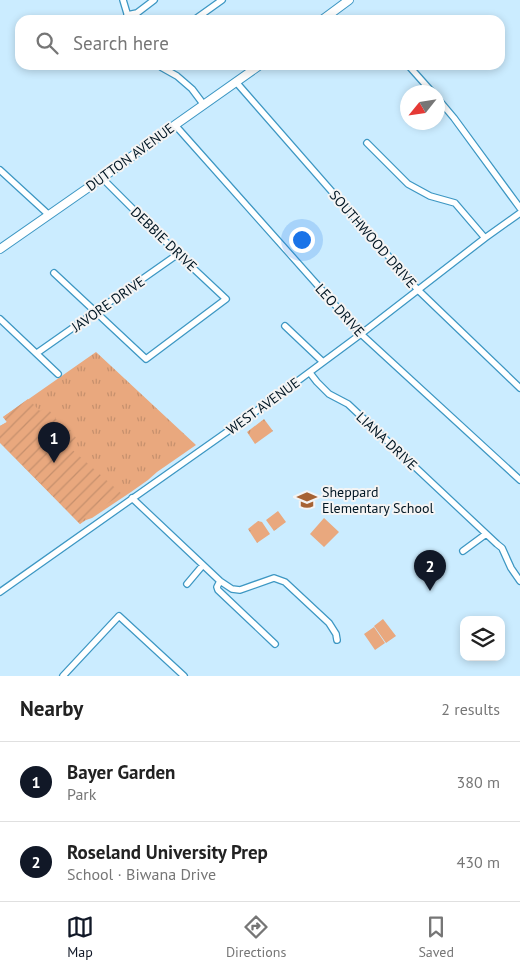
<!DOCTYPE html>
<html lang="en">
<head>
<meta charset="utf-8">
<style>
	:root { --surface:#fff; --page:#f2f2f2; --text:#222; --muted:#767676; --line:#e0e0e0; --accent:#111827 }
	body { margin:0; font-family:"PT Sans",sans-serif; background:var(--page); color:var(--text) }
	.controls { position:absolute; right:15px; bottom:15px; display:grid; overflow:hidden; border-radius:10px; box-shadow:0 2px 8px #0003 }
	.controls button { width:45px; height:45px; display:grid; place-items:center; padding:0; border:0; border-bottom:1px solid var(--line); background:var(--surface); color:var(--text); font:25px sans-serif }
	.compass { position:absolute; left:400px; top:85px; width:45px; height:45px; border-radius:50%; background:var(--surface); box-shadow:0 2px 8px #0003; rotate:240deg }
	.you { position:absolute; left:301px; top:239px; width:18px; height:18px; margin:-12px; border:4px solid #fff; border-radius:50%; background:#1a73e8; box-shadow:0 0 0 8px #1a73e833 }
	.badge { display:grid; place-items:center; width:32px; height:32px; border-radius:50%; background:var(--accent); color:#fff; font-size:16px; font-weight:700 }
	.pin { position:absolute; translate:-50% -41px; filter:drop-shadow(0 1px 2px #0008) }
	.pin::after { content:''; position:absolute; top:26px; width:18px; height:15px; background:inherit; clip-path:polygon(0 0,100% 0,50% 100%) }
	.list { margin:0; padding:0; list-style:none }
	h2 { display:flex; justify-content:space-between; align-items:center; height:65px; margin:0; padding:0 20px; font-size:21px }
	h2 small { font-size:16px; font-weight:400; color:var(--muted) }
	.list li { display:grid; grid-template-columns:32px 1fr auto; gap:15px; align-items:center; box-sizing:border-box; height:80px; padding:0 20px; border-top:1px solid var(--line) }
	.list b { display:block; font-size:19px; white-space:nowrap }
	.list p { margin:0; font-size:16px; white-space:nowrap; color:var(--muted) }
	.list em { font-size:16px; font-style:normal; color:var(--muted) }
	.icon { flex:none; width:28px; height:28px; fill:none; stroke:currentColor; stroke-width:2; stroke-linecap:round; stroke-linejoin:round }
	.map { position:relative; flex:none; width:520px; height:676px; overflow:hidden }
	.search { position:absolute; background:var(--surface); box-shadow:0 2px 8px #0003; left:15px; right:15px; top:15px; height:55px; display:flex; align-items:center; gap:12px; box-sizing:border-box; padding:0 18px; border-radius:15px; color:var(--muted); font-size:19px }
	.sheet { height:225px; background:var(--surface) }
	nav { display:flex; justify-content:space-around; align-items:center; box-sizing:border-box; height:70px; border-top:1px solid var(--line); background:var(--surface); font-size:14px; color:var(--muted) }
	nav a { display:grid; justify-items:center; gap:2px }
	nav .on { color:var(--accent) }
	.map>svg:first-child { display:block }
	.grass { fill:#e9a87e }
	.park { fill:url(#park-tufts) }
	.garden { fill:url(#garden-furrows) }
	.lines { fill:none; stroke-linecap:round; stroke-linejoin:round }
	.street-casing { stroke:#3d97c3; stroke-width:8 }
	.secondary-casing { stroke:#3d97c3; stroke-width:10 }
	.street { stroke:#fff; stroke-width:5.5 }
	.secondary { stroke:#fff; stroke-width:8 }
	.labels { text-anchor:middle; stroke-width:4; stroke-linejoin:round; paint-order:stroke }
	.street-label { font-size:14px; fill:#001623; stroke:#f4f4f4 }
	.poi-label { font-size:14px; fill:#001623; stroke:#f4f4f4; text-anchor:start }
</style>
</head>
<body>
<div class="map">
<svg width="520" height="676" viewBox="0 0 520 676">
	<defs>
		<pattern id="park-tufts" width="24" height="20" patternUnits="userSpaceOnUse" patternTransform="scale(1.25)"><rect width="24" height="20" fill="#e9a87e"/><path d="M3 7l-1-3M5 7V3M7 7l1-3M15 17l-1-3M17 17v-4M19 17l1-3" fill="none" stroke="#c6906d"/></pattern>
		<pattern id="garden-furrows" width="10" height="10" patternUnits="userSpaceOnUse" patternTransform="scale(1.25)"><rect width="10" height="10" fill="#e9a87e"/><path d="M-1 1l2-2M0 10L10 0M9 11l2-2" fill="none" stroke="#c6906d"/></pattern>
	</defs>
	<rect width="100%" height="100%" fill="#cbecff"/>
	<path class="grass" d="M324 518 339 532 324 547 310 534Z
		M383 619 396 636 386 643 374 626Z
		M374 627 385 643 375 650 364 634Z"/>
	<path class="park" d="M96 352 196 445 157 472 148 480 131 492 92 518 86 520 80 524 0 443V426L7 422 3 417Z
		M264 419 273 431 255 444 247 432Z
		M278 511 286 522 274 531 266 520Z
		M258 521 262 522 270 534 257 543 248 529Z"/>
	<path class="garden" d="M28 399 40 411 43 409 49 410 61 425 73 433 76 438 68 446 122 494 84 519 80 524 0 442V426L7 422 3 417Z"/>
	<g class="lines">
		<defs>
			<path id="street" d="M123 0 129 20
				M127 15 137 13 154 0
				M194 20 222 0
				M159 65 161 67 177 76 192 89 204 105
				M408 65 432 92
				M236 82 418 290 520 388
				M438 99 454 118 520 208
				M175 125 361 334 520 480
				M367 143 408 184 430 196 455 203 485 238
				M0 170 49 215
				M54 273 146 359 226 299 178 254 102 178
				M0 319 58 374
				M285 326 323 362
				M37 353 178 254
				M310 373 317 382 329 394 348 404 497 544 502 548 511 568 520 581
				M132 498 220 581 232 589 240 590 274 578 285 582 329 623 336 634 337 640
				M463 551 486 534
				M220 581 217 587 218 590 275 644
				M187 584 203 565
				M0 592 272 400 361 334 485 238 520 213
				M63 676 119 616 184 676"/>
			<path id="secondary" d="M322 20 349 0
				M0 249 102 178 175 125 260 65"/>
		</defs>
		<use href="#street" class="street-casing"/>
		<use href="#secondary" class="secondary-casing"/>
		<use href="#street" class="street"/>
		<use href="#secondary" class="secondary"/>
	</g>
	<defs>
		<symbol id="school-bare" viewBox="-9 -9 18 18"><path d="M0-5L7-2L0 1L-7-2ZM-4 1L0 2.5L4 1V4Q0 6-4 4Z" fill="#a66233" stroke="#f4f4f4" stroke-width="2.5" paint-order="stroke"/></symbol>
	</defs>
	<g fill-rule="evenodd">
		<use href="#school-bare" x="293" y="486" width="28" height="28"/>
	</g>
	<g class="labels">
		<g class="street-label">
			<text transform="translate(130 157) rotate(-36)" y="5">DUTTON AVENUE</text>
			<text transform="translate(164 239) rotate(44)" y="5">DEBBIE DRIVE</text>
			<text transform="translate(373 239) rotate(49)" y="5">SOUTHWOOD DRIVE</text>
			<text transform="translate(108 304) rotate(-35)" y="5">JAVORE DRIVE</text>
			<text transform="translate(340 310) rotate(48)" y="5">LEO DRIVE</text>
			<text transform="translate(263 406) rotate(-36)" y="5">WEST AVENUE</text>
			<text transform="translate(387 441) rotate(43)" y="5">LIANA DRIVE</text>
		</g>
		<g class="poi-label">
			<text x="322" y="497">Sheppard<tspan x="322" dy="16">Elementary School</tspan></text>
		</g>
	</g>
</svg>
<div class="controls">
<button><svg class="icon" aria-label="layers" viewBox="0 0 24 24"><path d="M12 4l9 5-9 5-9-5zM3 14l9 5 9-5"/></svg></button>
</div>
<svg class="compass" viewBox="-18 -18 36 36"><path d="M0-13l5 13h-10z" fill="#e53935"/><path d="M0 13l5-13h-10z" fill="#767676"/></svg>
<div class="you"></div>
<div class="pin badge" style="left:54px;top:463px">1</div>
<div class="pin badge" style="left:430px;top:591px">2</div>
<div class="search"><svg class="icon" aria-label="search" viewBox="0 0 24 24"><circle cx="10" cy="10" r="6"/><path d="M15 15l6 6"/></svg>Search here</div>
</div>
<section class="sheet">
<h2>Nearby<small>2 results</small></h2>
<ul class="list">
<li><span class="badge">1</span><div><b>Bayer Garden</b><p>Park</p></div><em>380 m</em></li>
<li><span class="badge">2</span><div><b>Roseland University Prep</b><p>School · Biwana Drive</p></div><em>430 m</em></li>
</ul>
</section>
<nav>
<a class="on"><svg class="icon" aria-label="map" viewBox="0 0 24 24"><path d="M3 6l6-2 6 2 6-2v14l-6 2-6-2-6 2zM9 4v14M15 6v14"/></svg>Map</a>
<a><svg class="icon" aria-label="directions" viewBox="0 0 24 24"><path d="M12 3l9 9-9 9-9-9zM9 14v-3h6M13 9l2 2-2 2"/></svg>Directions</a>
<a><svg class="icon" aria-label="saved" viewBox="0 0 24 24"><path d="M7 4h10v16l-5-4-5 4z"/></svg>Saved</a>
</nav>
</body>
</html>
